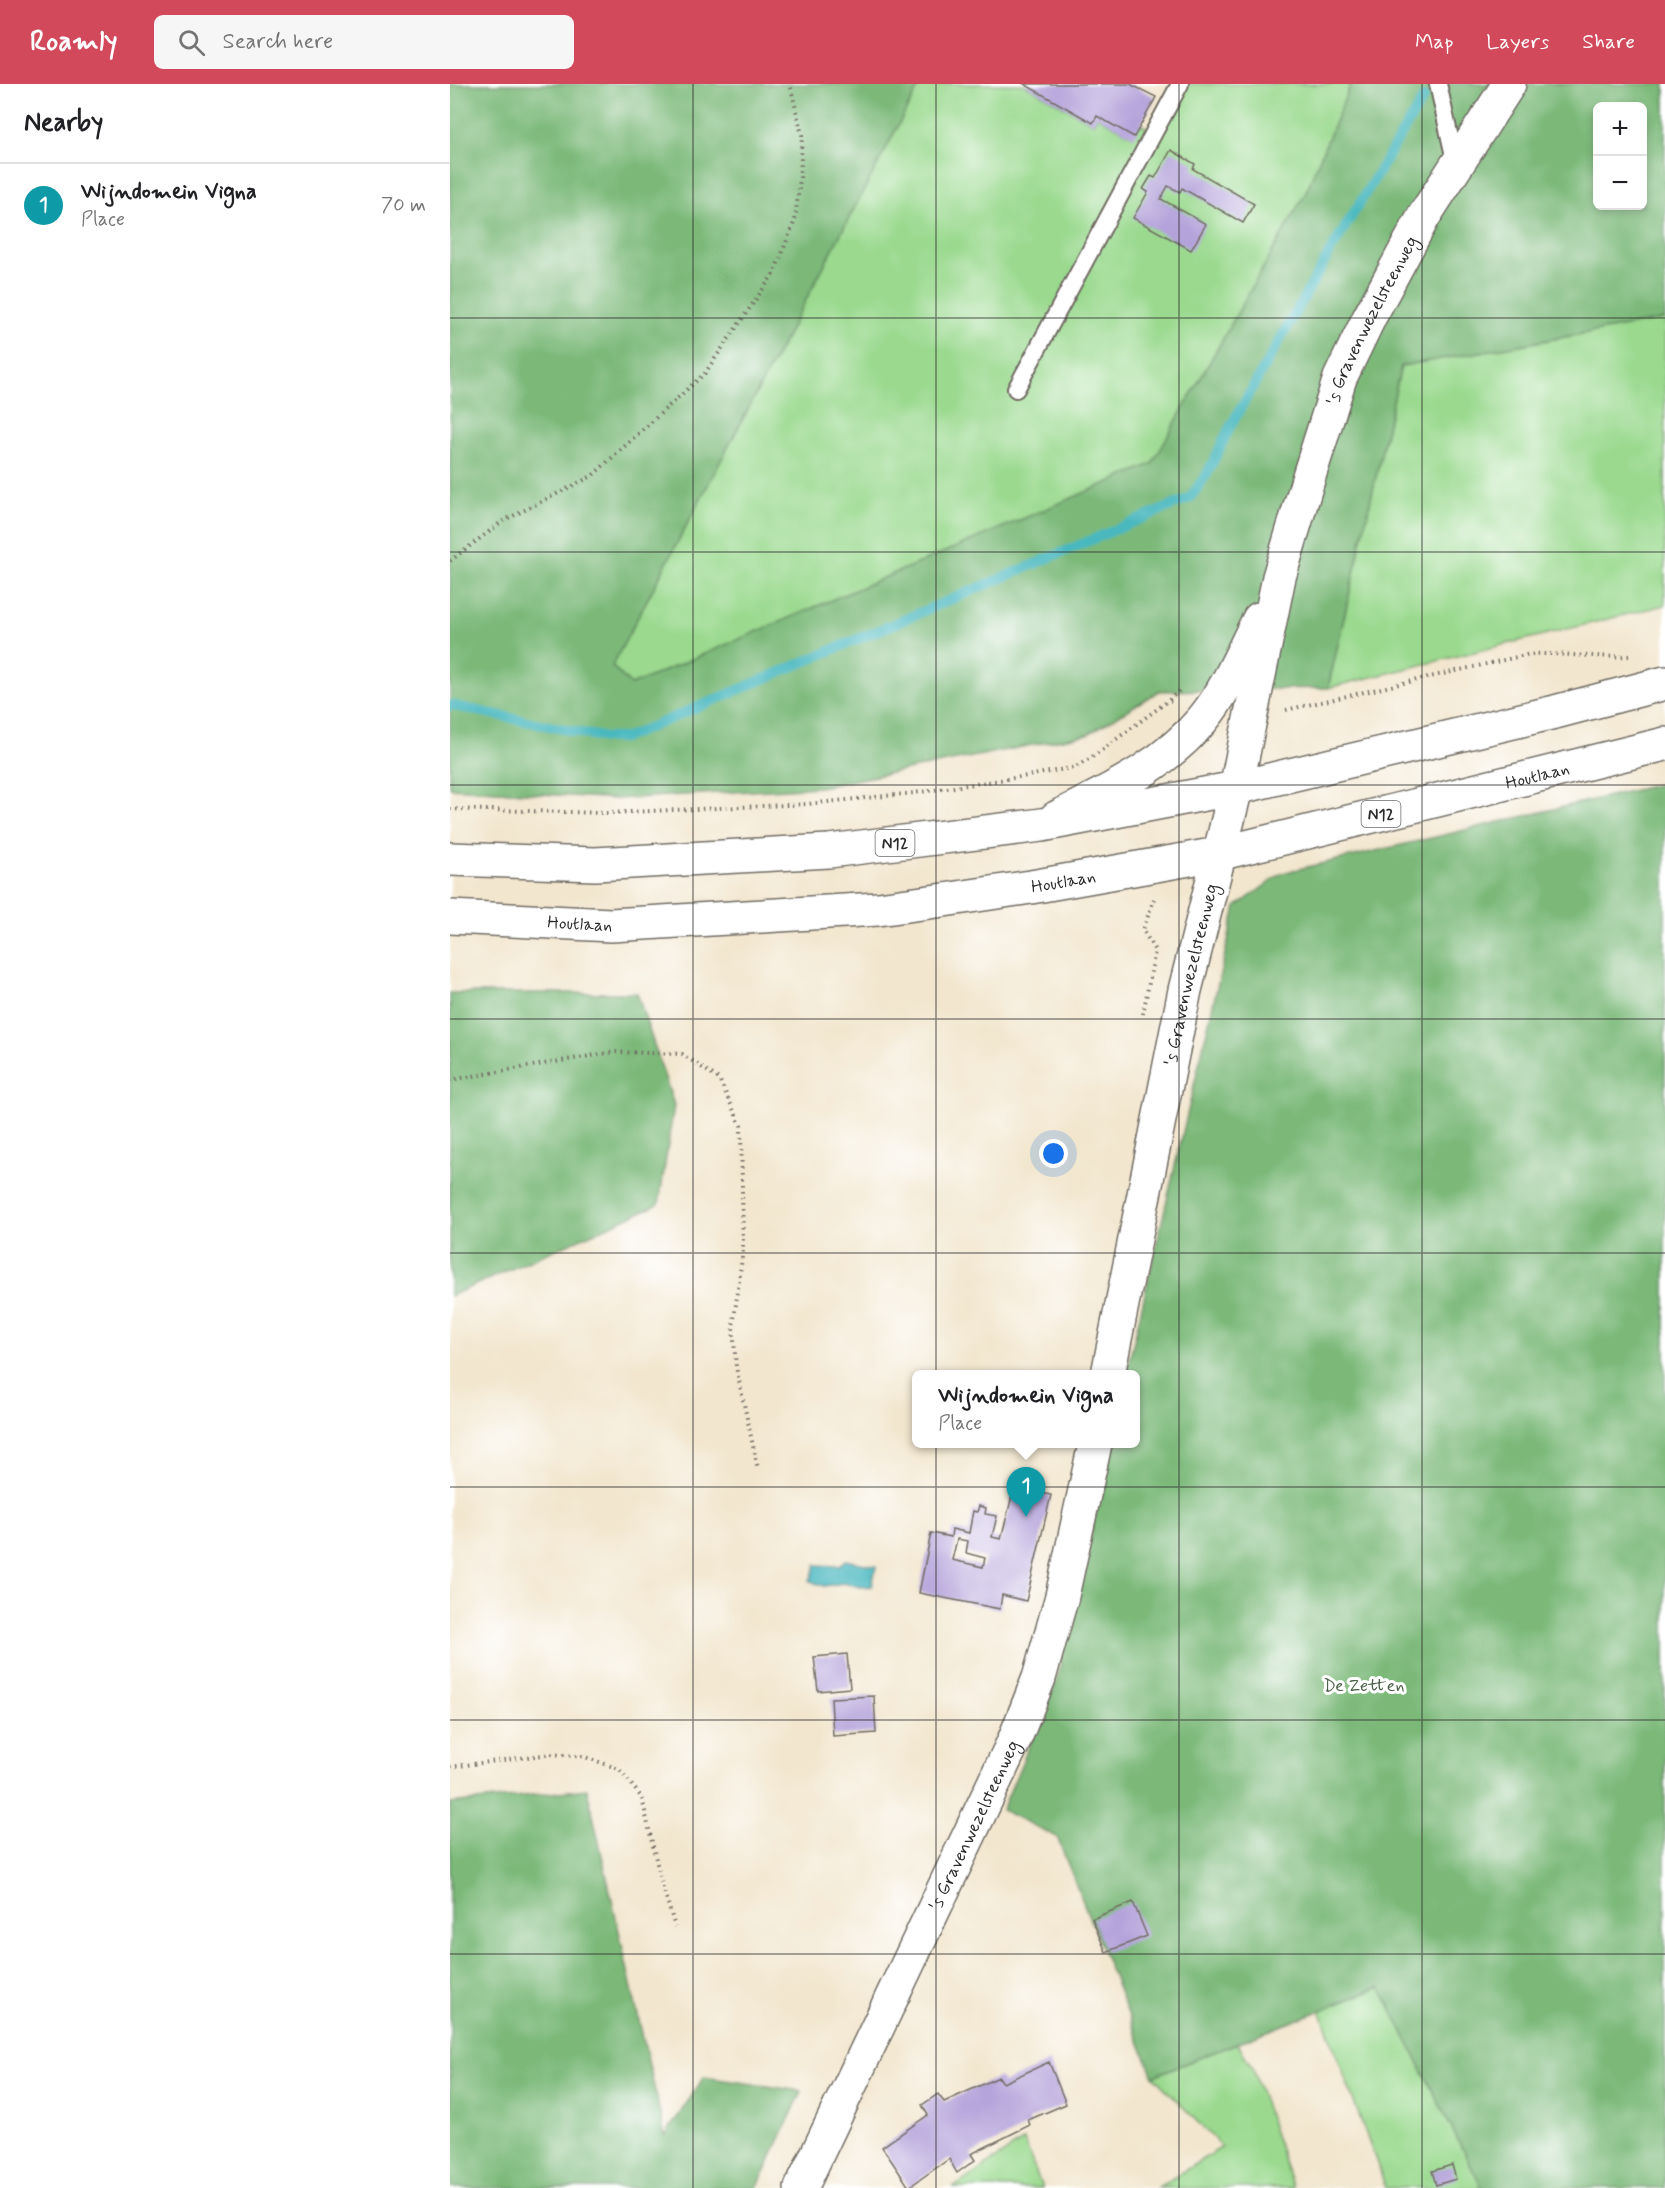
<!DOCTYPE html>
<html lang="en">
<head>
<meta charset="utf-8">
<style>
	:root { --surface:#fff; --page:#f6f6f6; --text:#202124; --muted:#757577; --line:#e0e0e0; --accent:#d1495b }
	body { margin:0; font-family:Mynerve,sans-serif; background:var(--page); color:var(--text) }
	.controls { position:absolute; right:18px; top:18px; display:grid; overflow:hidden; border-radius:9px; box-shadow:0 3px 9px #0003 }
	.controls button { width:54px; height:54px; display:grid; place-items:center; padding:0; border:0; border-bottom:2px solid var(--line); background:var(--surface); color:var(--text); font:30px sans-serif }
	.you { position:absolute; left:604px; top:1070px; width:21px; height:21px; margin:-15px; border:4px solid #fff; border-radius:50%; background:#1a73e8; box-shadow:0 0 0 9px #1a73e833 }
	.badge { display:grid; place-items:center; width:39px; height:39px; border-radius:50%; background:var(--accent); color:#fff; font-size:20px; font-weight:700 }
	.pin { position:absolute; translate:-50% -50px; filter:drop-shadow(0 2px 3px #0008) }
	.pin::after { content:''; position:absolute; top:32px; width:21px; height:18px; background:inherit; clip-path:polygon(0 0,100% 0,50% 100%) }
	.popup { position:absolute; left:462px; top:1286px; width:228px; height:78px; box-sizing:border-box; display:grid; place-content:center; border-radius:9px; background:var(--surface); filter:drop-shadow(0 2px 4px #0005); font-size:20px; white-space:nowrap; color:var(--muted) }
	.popup b { font-size:22px; color:var(--text) }
	.popup::after { content:''; position:absolute; left:50%; top:100%; margin-left:-12px; border:12px solid transparent; border-top-color:var(--surface) }
	.list { margin:0; padding:0; list-style:none }
	h2 { display:flex; justify-content:space-between; align-items:center; height:78px; margin:0; padding:0 24px; font-size:26px }
	h2 small { font-size:20px; font-weight:400; color:var(--muted) }
	.list li { display:grid; grid-template-columns:39px 1fr auto; gap:18px; align-items:center; box-sizing:border-box; height:84px; padding:0 24px; border-top:2px solid var(--line) }
	.list b { display:block; font-size:22px; white-space:nowrap }
	.list p { margin:0; font-size:20px; white-space:nowrap; color:var(--muted) }
	.list em { font-size:20px; font-style:normal; color:var(--muted) }
	.icon { flex:none; width:33px; height:33px; fill:none; stroke:currentColor; stroke-width:2; stroke-linecap:round; stroke-linejoin:round }
	.map { position:relative; flex:none; width:1215px; height:2104px; overflow:hidden }
	header { display:flex; align-items:center; gap:36px; box-sizing:border-box; height:84px; padding:0 30px; background:var(--accent); color:#fff }
	header strong { font-size:28px }
	nav { display:flex; gap:33px; margin-inline-start:auto; font-size:21px }
	.search { width:420px; height:54px; background:var(--page); display:flex; align-items:center; gap:15px; box-sizing:border-box; padding:0 21px; border-radius:9px; color:var(--muted); font-size:22px }
	main { display:flex }
	aside { flex:1; background:var(--surface) }
	.map>svg:first-child { display:block }
	.green { fill:#9ad98e; stroke:#62825c; stroke-width:1.5 }
	.forest { fill:#7bb979; stroke:#537252; stroke-width:1.5; fill-rule:evenodd }
	.water { fill:#48b8bf; stroke:#3a7275; stroke-width:1.5 }
	.lines { fill:none; stroke-linecap:round; stroke-linejoin:round }
	.stream { stroke:#48b8bf; stroke-width:10 }
	.building { fill:#b4a3da; fill-rule:evenodd }
	.service-casing { stroke:#716c64; stroke-width:20 }
	.tertiary-casing { stroke:#716c64; stroke-width:36 }
	.primary-casing { stroke:#716c64; stroke-width:36 }
	.path { stroke:#716c64; stroke-width:4; stroke-dasharray:1.5 4.5; stroke-linecap:butt }
	.service { stroke:#fff; stroke-width:16 }
	.tertiary { stroke:#fff; stroke-width:33 }
	.primary { stroke:#fff; stroke-width:33 }
	.grid { fill:none; stroke:#2b2b2b; stroke-width:1.5; stroke-opacity:0.55 }
	.labels { text-anchor:middle; stroke-width:6; stroke-linejoin:round; paint-order:stroke }
	.shield { fill:#fff; stroke:#6b6b6b; stroke-width:1.5 }
	.shield-label { font-size:16px; font-weight:bold; fill:#2b2b2b }
	.street-label { font-size:18px; fill:#2b2b2b; stroke:#fff }
	.park-label { font-size:18px; fill:#4c5f49; stroke:#fff }
</style>
</head>
<body>
<header>
<strong>Roamly</strong>
<div class="search"><svg class="icon" aria-label="search" viewBox="0 0 24 24"><circle cx="10" cy="10" r="6"/><path d="M15 15l6 6"/></svg>Search here</div>
<nav><a>Map</a><a>Layers</a><a>Share</a></nav>
</header>
<main>
<aside>
<h2>Nearby<small></small></h2>
<ul class="list">
<li><span class="badge" style="background:#0f9aa8">1</span><div><b>Wijndomein Vigna</b><p>Place</p></div><em>70 m</em></li>
</ul>
</aside>
<div class="map">
<svg width="1215" height="2104" viewBox="0 0 1215 2104">
	<rect width="100%" height="100%" fill="#fff"/>
	<filter id="ink" filterUnits="userSpaceOnUse"><feTurbulence type="fractalNoise" baseFrequency=".0167" numOctaves="2"/><feDisplacementMap in="SourceGraphic" scale="12" xChannelSelector="R" yChannelSelector="G"/><feConvolveMatrix kernelMatrix="1 2 1 2 8 2 1 2 1" color-interpolation-filters="sRGB"/></filter>
	<filter id="wash" filterUnits="userSpaceOnUse"><feTurbulence type="fractalNoise" baseFrequency=".008" numOctaves="4" result="noise"/><feDisplacementMap in="SourceGraphic" scale="24" xChannelSelector="R" yChannelSelector="G"/><feGaussianBlur stdDeviation="1.35" result="paint"/><feColorMatrix in="noise" values="0 0 0 0 0 0 0 0 0 0 0 0 0 0 0 0 0 1.4 0 .05"/><feComposite in="paint" operator="in"/></filter>
	<g filter="url(#wash)">
		<rect width="100%" height="100%" fill="#f2e6ce"/>
		<path class="green" d="M470 0H574L643 39 647 32 683 52 690 40 705 47 730 0H901L855 110 702 380 181 602 162 582Z
			M1215 235V521L878 604 951 282Z
			M931 1903 1032 2104H936L870 1926Z
			M787 1959 802 1983 843 2104H707L772 2063 703 1992Z
			M574 2056 592 2104H503Z"/>
		<path class="forest" d="M0 0H470L162 582 181 601 702 380 855 110 901 0H1215V235L951 282 878 604 709 607 638 650 370 703 167 715 0 704ZM1148 22H1192V122H1148Z
			M1215 699V2104H1032L930 1903 703 1992 607 1753 552 1726 606 1598 662 1360H686V1290H676L786 823 832 789Z
			M0 909H187L224 1021 209 1120 0 1212Z
			M137 1705 215 2052 254 1993 352 2007 307 2104H0V1720Z"/>
		<path class="water" d="M395 1476 426 1482 422 1502 411 1503 393 1499 374 1502 360 1497 366 1481 389 1482Z"/>
		<g class="lines">
			<path class="stream" d="M0 621 155 654H175L740 414 757 390 780 343 880 168 974 13"/>
		</g>
		<g id="blocks">
			<path class="building" d="M574 0H680L706 13 684 53 647 32 643 39Z
				M721 66 745 80 743 85 804 120 793 139 732 104 730 108 718 102 711 115 756 140 741 166 683 134 698 108 693 105 701 92 705 94Z
				M564 1404 601 1411 576 1517 552 1511 550 1525 469 1509 481 1449 501 1453 502 1445 519 1449 523 1427 527 1428 529 1422 536 1424 535 1430 547 1432 542 1453 551 1455ZM507 1455 518 1457 516 1469 535 1474 533 1483 502 1476Z
				M397 1570 400 1604 368 1607 364 1573Z
				M424 1612 426 1649 383 1652 381 1614Z
				M683 1818 697 1852 656 1868 642 1835Z
				M599 1978 616 2020 578 2036 580 2041 521 2070 525 2076 507 2089 499 2075 459 2103 432 2063 478 2031 472 2021 488 2010 494 2018 549 1993 553 1999Z
				M1002 2081 1006 2095 986 2101 982 2087Z"/>
		</g>
	</g>
	<g filter="url(#ink)">
		<use href="#blocks" fill-opacity="0" stroke="#716c64" stroke-width="1.5"/>
		<g class="lines">
			<defs>
				<path id="service" d="M988 0 1006 81
					M566 305 730 0"/>
				<g id="tertiary">
					<path d="M606 734C659 707 714 682 753 635 777 606 792 568 809 535"/>
					<path id="s1" d="M658 1290 735 906 786 704 829 493 860 389 890 294 919 234 974 132 1059 0"/>
					<path id="s2" d="M351 2104 564 1657 589 1594 612 1512 645 1360"/>
				</g>
				<g id="primary">
					<path d="M0 775 145 780 379 767 592 741 786 704 1105 628 1215 599"/>
					<path id="s3" d="M0 833 161 841 428 825 494 816 581 803 768 770 1215 660"/>
				</g>
			</defs>
			<use href="#service" class="service-casing"/>
			<use href="#tertiary" class="tertiary-casing"/>
			<use href="#primary" class="primary-casing"/>
			<path class="path" d="M0 477 53 437 142 392 255 289 324 189 345 136 350 95 352 51 340 0
				M719 616 731 605
				M836 626 1080 570C1113 569 1146 574 1179 572
				M0 725 156 729 358 720 464 709 577 692 626 683 645 671 718 617 724 616
				M693 930 705 867 693 846 704 815
				M0 996 164 968 232 970 269 995 291 1042 293 1166 283 1243 286 1283 308 1385
				M0 1683 101 1670 135 1673 169 1685 192 1714 210 1793 225 1843"/>
			<use href="#service" class="service"/>
			<use href="#tertiary" class="tertiary"/>
			<use href="#primary" class="primary"/>
		</g>
	</g>
	<path class="grid" d="M243 0V2104M486 0V2104M729 0V2104M972 0V2104M0 234H1215M0 468H1215M0 701H1215M0 935H1215M0 1169H1215M0 1403H1215M0 1636H1215M0 1870H1215"/>
	<g class="labels">
		<g class="shield">
			<rect x="911.5" y="717" width="39" height="26" rx="4.5"/>
			<rect x="425.5" y="746" width="39" height="26" rx="4.5"/>
		</g>
		<g class="shield-label">
			<text x="931" y="736">N12</text>
			<text x="445" y="765">N12</text>
		</g>
		<g class="street-label">
			<text dy="6" stroke="none"><textPath href="#s1" startOffset="1089">'s Gravenwezelsteenweg</textPath></text>
			<text dy="6" stroke="none"><textPath href="#s3" startOffset="1102">Houtlaan</textPath></text>
			<text dy="6" stroke="none"><textPath href="#s3" startOffset="616">Houtlaan</textPath></text>
			<text dy="6" stroke="none"><textPath href="#s3" startOffset="130">Houtlaan</textPath></text>
			<text dy="6" stroke="none"><textPath href="#s1" startOffset="408">'s Gravenwezelsteenweg</textPath></text>
			<text dy="6" stroke="none"><textPath href="#s2" startOffset="402">'s Gravenwezelsteenweg</textPath></text>
		</g>
		<g class="park-label">
			<text x="914" y="1607">De Zetten</text>
		</g>
	</g>
</svg>
<div class="controls">
<button>+</button>
<button>−</button>
</div>
<div class="you"></div>
<div class="pin badge" style="left:576px;top:1433px;background:#0f9aa8">1</div>
<div class="popup"><b>Wijndomein Vigna</b>Place</div>
</div>
</main>
</body>
</html>
